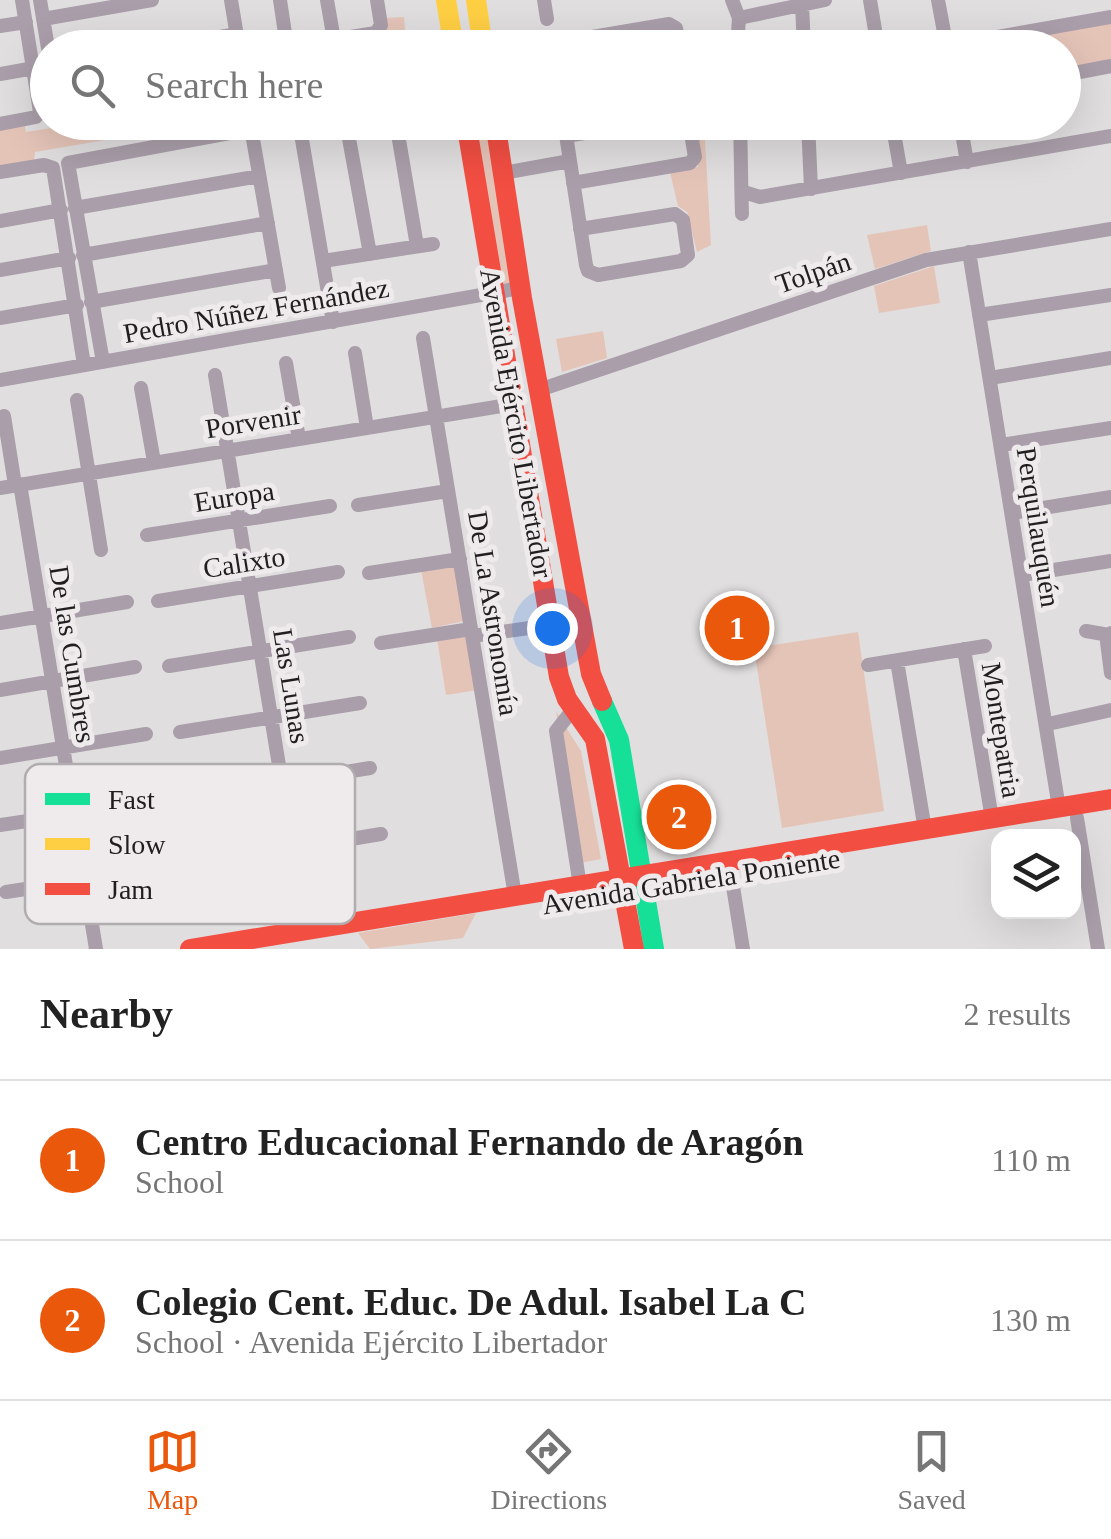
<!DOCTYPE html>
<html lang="en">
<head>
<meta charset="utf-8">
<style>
	:root { --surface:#fff; --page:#f2f2f2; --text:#222; --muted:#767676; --line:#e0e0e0; --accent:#ea580c }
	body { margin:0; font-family:Georgia,serif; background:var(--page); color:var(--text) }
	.controls { position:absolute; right:30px; bottom:30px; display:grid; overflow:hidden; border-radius:20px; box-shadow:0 10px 40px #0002 }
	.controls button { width:90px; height:90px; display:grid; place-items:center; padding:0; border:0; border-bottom:2px solid var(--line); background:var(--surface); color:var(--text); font:50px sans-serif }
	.you { position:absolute; left:552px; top:628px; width:35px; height:35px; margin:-25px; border:8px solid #fff; border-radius:50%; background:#1a73e8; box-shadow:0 0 0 15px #1a73e833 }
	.badge { display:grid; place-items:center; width:65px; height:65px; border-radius:50%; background:var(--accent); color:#fff; font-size:32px; font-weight:700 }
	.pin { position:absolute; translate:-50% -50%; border:5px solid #fff; box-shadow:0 2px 10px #0006 }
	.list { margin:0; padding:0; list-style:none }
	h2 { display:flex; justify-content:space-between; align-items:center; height:130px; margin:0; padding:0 40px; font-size:42px }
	h2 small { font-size:32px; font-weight:400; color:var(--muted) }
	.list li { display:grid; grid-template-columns:65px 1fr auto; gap:30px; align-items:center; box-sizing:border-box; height:160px; padding:0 40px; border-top:2px solid var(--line) }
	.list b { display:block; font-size:38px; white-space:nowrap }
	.list p { margin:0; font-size:32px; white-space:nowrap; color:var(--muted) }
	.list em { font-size:32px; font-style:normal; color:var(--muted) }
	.icon { flex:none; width:55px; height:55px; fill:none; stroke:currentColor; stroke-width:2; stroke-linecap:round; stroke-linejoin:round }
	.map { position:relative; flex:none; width:1111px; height:949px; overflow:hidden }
	.search { position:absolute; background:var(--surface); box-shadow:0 10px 40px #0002; left:30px; right:30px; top:30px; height:110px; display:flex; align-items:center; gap:25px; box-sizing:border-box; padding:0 35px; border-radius:55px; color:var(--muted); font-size:38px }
	.sheet { height:450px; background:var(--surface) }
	nav { display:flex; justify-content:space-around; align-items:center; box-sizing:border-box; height:140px; border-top:2px solid var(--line); background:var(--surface); font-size:28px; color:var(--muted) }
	nav a { display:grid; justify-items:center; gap:5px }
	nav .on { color:var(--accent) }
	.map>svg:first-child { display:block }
	.green { fill:#e5c4b8 }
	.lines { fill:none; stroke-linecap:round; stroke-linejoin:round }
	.street { stroke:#a99ea9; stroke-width:14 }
	.fast { stroke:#16e098; stroke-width:20 }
	.slow { stroke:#ffcf43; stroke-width:20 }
	.jam { stroke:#f24e42; stroke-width:20 }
	.labels { text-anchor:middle; stroke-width:10; stroke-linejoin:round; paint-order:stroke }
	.street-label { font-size:28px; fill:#201e1f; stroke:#efeaec }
	.key { fill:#efeaec; stroke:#b1adae; stroke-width:2.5 }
	.key-label { font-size:28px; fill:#201e1f }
</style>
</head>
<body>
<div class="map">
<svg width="1111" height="949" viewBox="0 0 1111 949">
	<rect width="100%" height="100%" fill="#e0dedf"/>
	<path class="green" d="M404 17 405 30H414L416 47 317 48 377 37 387 27 385 18Z
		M1111 21V63L1064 71V48H960Z
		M24 123 26 132 83 123H205L35 152 34 160 0 166V128Z
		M472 123H491L513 283 502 286Z
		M697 123H704L711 245 697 252 687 212 678 206 670 172 698 167Z
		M927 225 931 251 875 269 867 235Z
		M934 266 940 303 879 313 874 286Z
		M603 331 607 358 562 372 556 339Z
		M454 565 464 621 432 628 421 570Z
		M858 632 884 811 782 828 754 648Z
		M469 633 478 690 446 695 437 639Z
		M556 711 581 751 601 859 580 863Z
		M476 913 463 938 370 949 358 933Z"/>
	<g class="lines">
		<path class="street" d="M40 0 48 48
			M231 0 239 48
			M280 0 286 40 293 46 376 33 381 25 377 0
			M327 0 334 40
			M544 0 547 19
			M732 0 739 18 737 48
			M870 0 878 48
			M938 0 947 48
			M802 4 804 48
			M739 18 825 0
			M43 19 152 0
			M0 26 26 22
			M551 44 669 24 676 28 680 48
			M946 46 1111 17
			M159 48 237 34
			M0 74 34 68
			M1064 75 1111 66
			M250 122 279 288
			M299 122 333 322
			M346 122 370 254
			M396 122 417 246
			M564 122 586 265 588 271 598 275 681 261 688 255 683 220 675 214 580 229
			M740 122C741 154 741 185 742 214
			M808 122 811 189
			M892 122 901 173
			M960 122 967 162
			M0 124 36 117 40 112 22 0
			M566 136 651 122
			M0 172 44 165 53 168 84 365
			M503 173 570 161
			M573 183 690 163 695 157 689 122
			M747 193 760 197 1111 136
			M75 208 259 176
			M0 221 61 210
			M969 252 1059 808
			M83 255 268 223
			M323 261 433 244
			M0 270 69 258
			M91 302 276 270
			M979 315 1111 295
			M0 318 77 305
			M423 338 515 896
			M355 353 367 428
			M103 362 68 163 251 129
			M286 363 299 439
			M215 375 306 930
			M990 378 1111 358
			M0 380 520 288
			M141 388 154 462
			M539 390 926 260 1111 229
			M77 400 101 550
			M4 416 15 485
			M1001 445 1111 428
			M20 484 96 949
			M0 488 514 404
			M358 505 448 491
			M1012 513 1111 497
			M147 535 330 506
			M369 573 460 559
			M1022 575 1111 561
			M158 601 338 572
			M0 623 127 602
			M1086 631 1109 635
			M1111 633 1107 642 1111 673
			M472 636 551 625
			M381 643 471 629
			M964 649 992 819
			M897 661 925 830
			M868 665 985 646
			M169 666 349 637
			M0 690 135 667
			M574 708 556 731 580 886
			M1048 724 1111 710
			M180 732 360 703
			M0 758 146 734
			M198 796 370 768
			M1077 818 1098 949
			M0 825 157 802
			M200 864 381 834
			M731 874 743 949
			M6 892 169 867"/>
		<path class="fast" d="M602 701 619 740 654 949"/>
		<path class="slow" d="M446 0 454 48
			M476 0 483 48"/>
		<path class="jam" d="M466 122 559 677 567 699 595 739 634 949
			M495 122 522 298 591 674 602 701
			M190 949 1111 799"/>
	</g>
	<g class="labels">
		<g class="street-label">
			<text transform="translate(813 272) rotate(-19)" y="10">Tolpán</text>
			<text transform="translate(256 310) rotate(-10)" y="10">Pedro Núñez Fernández</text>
			<text transform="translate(253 421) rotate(-9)" y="10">Porvenir</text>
			<text transform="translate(517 423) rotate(80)" y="10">Avenida Ejército Libertador</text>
			<text transform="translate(234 496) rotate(-9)" y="10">Europa</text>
			<text transform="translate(1039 527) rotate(81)" y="10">Perquilauquén</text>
			<text transform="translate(244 562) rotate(-9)" y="10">Calixto</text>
			<text transform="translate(494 613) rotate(81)" y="10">De La Astronomía</text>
			<text transform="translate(73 654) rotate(81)" y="10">De las Cumbres</text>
			<text transform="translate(292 686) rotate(81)" y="10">Las Lunas</text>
			<text transform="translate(1002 730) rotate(81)" y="10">Montepatria</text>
			<text transform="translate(691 881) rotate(-9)" y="10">Avenida Gabriela Poniente</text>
		</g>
	</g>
	<rect x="25" y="764" width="330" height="160" rx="15" class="key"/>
	<rect x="45" y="793" width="45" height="12" fill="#16e098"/>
	<rect x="45" y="838" width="45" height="12" fill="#ffcf43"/>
	<rect x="45" y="883" width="45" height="12" fill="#f24e42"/>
	<g class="key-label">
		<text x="108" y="809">Fast</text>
		<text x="108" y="854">Slow</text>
		<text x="108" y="899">Jam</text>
	</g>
</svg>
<div class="controls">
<button><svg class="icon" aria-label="layers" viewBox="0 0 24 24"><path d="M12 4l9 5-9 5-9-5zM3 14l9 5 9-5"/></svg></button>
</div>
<div class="you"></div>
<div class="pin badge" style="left:737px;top:628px">1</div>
<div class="pin badge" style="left:679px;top:817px">2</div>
<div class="search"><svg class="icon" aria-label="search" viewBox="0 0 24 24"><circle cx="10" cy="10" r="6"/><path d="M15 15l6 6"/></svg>Search here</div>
</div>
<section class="sheet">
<h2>Nearby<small>2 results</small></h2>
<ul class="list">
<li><span class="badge">1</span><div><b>Centro Educacional Fernando de Aragón</b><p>School</p></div><em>110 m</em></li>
<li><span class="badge">2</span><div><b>Colegio Cent. Educ. De Adul. Isabel La C</b><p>School · Avenida Ejército Libertador</p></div><em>130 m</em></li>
</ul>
</section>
<nav>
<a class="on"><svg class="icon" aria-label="map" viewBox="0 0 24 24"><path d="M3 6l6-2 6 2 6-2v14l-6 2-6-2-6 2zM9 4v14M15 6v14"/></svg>Map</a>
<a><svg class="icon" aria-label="directions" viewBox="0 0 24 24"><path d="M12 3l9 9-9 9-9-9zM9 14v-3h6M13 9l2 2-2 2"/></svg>Directions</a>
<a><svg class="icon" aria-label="saved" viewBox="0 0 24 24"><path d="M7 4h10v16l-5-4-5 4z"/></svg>Saved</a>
</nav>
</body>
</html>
